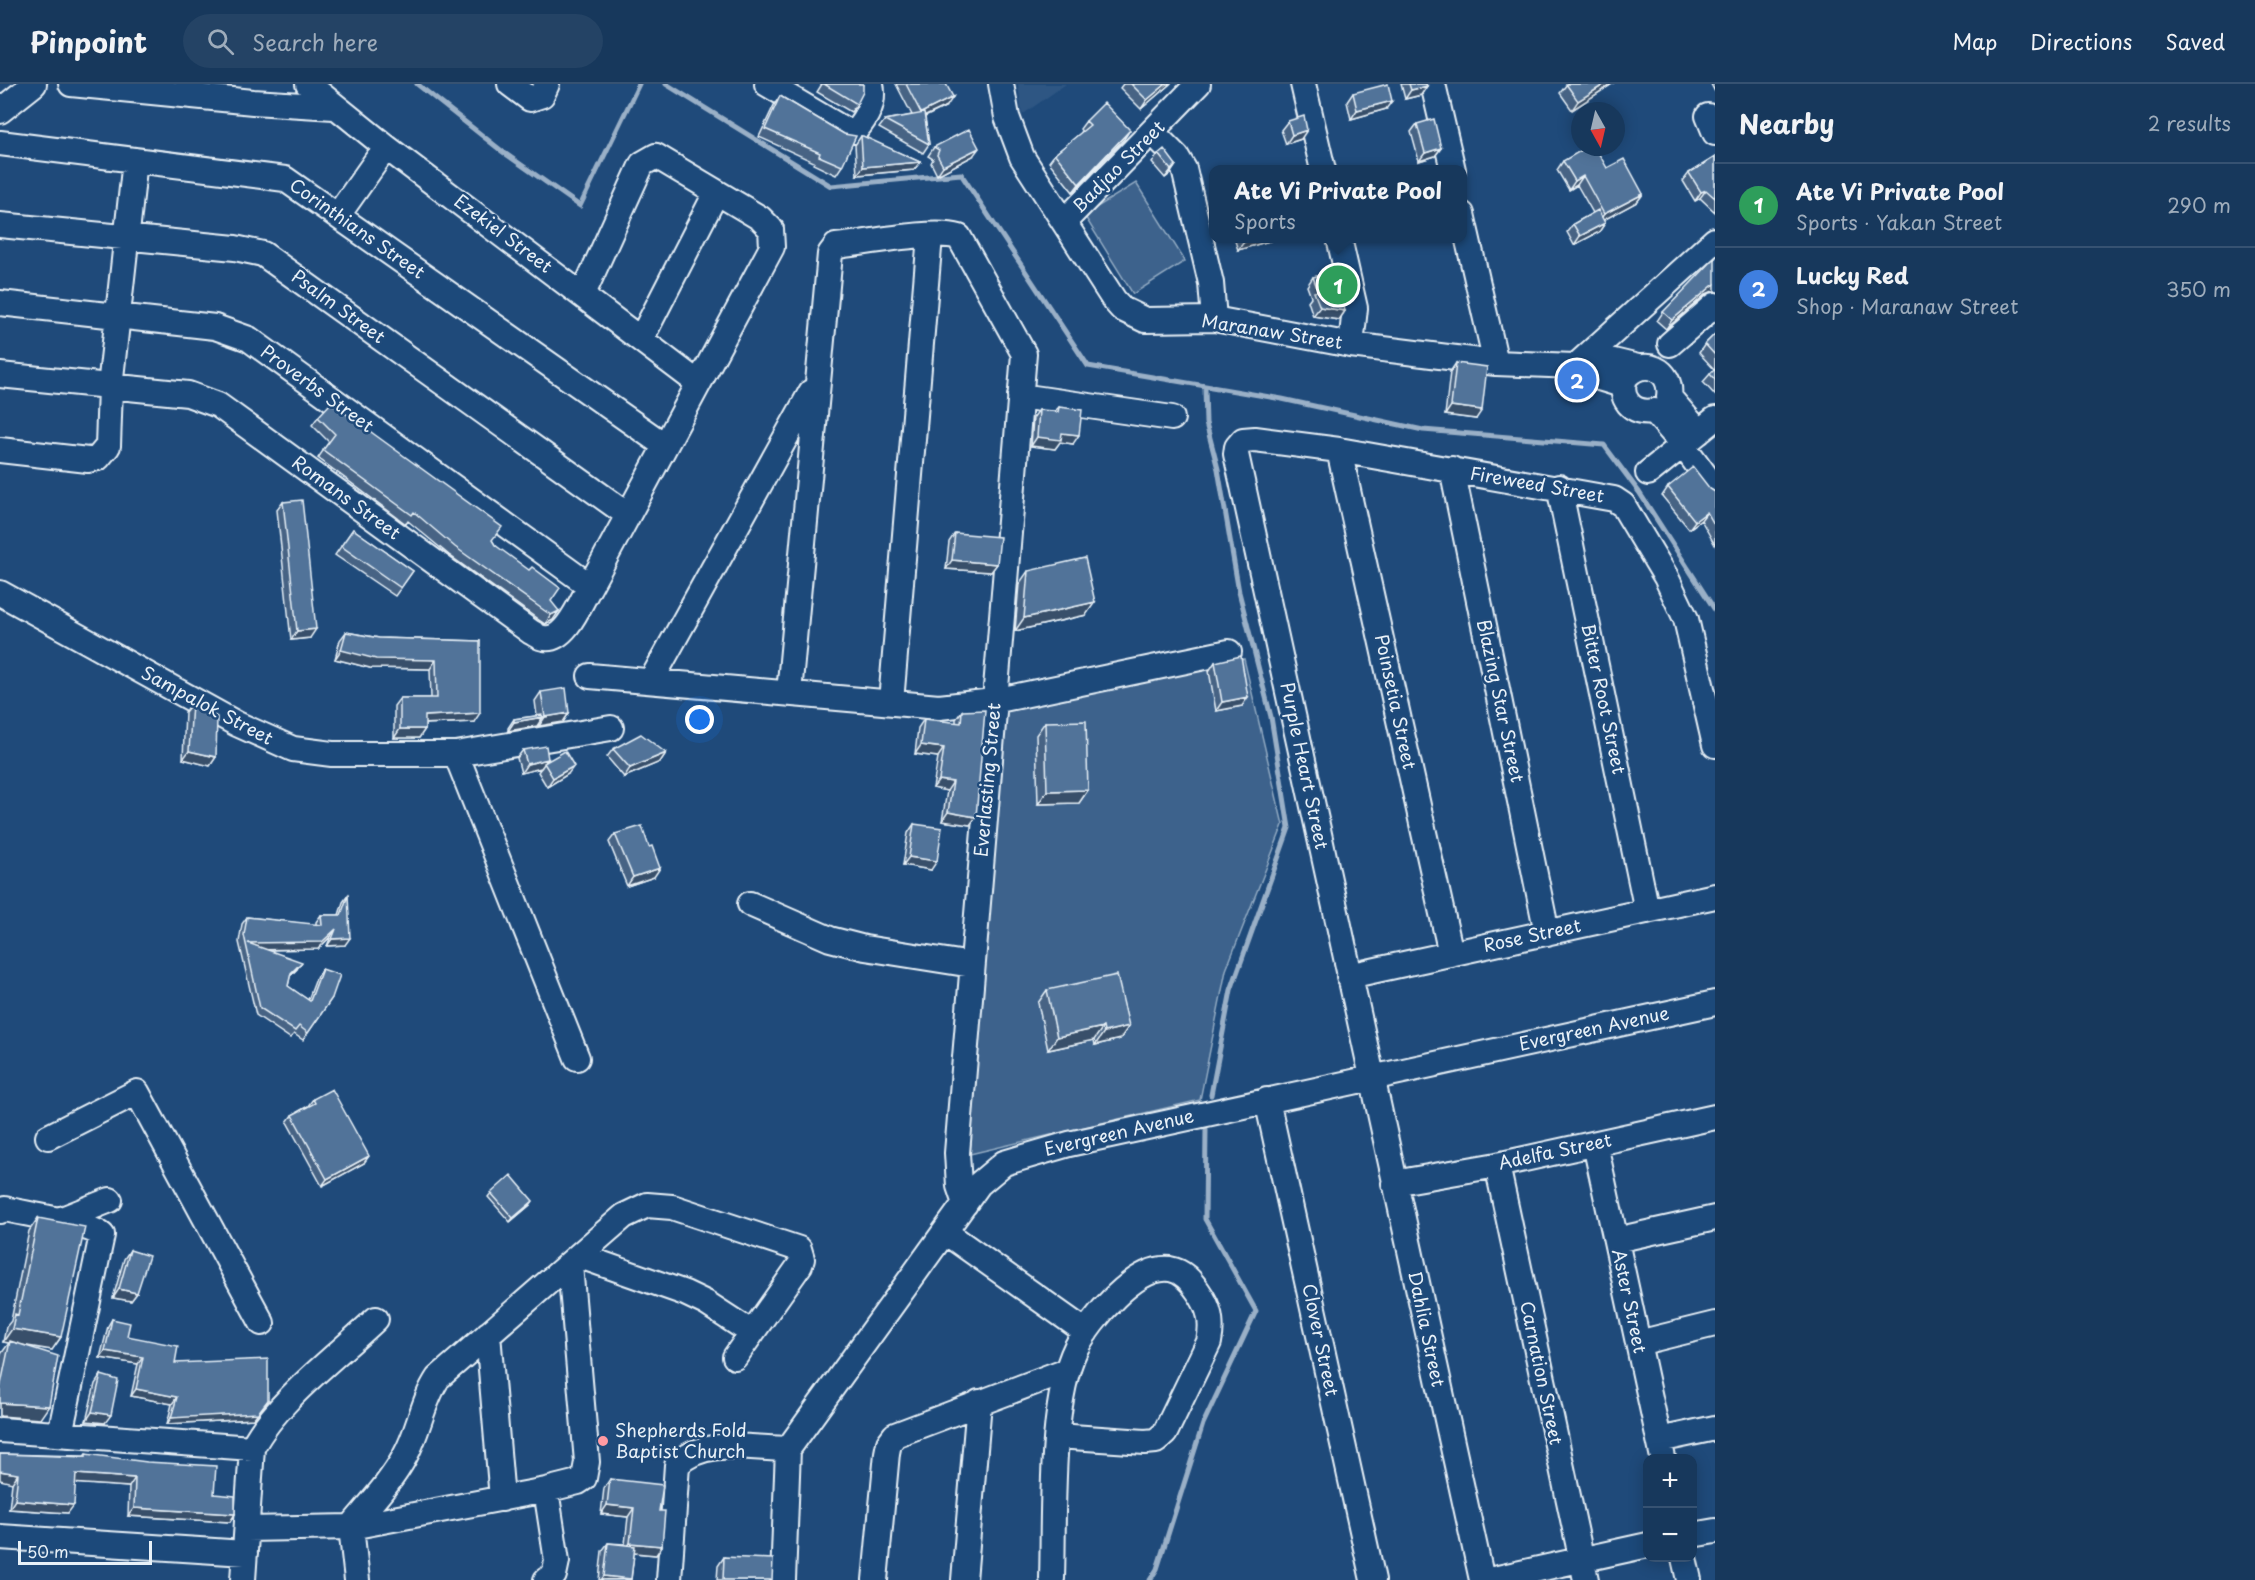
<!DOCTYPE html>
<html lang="en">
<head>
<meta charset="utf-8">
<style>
	:root { --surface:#17385c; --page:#244365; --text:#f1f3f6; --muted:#9eacbb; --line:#365272; --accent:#8bbbb9 }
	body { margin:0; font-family:"Playpen Sans",sans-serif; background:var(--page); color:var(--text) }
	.controls { position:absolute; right:18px; bottom:18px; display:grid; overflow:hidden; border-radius:12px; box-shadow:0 3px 15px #0003 }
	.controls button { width:54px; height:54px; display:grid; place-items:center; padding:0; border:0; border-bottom:2px solid var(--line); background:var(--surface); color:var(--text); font:30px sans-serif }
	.compass { position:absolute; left:1571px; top:18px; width:54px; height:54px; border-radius:50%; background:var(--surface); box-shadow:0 3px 15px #0003; rotate:172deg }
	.scale { position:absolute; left:18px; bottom:15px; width:134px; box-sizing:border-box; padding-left:6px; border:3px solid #e8f1f8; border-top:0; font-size:16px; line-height:21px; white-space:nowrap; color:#e8f1f8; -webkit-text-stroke:4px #1f4a7a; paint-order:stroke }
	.you { position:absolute; left:700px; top:636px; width:21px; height:21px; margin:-15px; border:4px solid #fff; border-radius:50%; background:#1a73e8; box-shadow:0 0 0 9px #1a73e833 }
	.badge { display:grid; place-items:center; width:39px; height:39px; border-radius:50%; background:var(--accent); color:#fff; font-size:20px; font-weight:700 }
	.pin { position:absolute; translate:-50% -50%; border:3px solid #fff; box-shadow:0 2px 6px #0006 }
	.popup { position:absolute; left:1209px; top:81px; width:258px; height:78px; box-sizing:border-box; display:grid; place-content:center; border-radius:12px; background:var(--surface); filter:drop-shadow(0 2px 4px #0005); font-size:20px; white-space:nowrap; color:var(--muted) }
	.popup b { font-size:22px; color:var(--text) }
	.popup::after { content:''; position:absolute; left:50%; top:100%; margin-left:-12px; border:12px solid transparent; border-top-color:var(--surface) }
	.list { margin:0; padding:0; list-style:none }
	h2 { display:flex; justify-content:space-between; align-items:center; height:78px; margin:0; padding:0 24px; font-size:26px }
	h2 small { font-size:20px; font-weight:400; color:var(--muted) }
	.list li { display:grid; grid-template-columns:39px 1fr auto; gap:18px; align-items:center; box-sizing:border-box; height:84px; padding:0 24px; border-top:2px solid var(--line) }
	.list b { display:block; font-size:22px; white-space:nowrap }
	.list p { margin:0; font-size:20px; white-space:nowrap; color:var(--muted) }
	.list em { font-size:20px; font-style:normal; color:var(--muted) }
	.icon { flex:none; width:33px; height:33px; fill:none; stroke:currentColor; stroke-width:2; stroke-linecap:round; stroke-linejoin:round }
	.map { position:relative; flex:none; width:1715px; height:1496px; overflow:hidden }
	header { display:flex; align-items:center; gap:36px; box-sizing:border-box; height:84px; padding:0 30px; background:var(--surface); border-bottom:2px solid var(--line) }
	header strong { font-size:28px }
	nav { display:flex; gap:33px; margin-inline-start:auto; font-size:21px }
	.search { width:420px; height:54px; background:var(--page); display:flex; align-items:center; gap:15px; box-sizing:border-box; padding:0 21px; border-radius:33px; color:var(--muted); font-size:22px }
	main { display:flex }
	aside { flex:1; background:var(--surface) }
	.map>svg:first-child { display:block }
	.built { fill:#2e5683 }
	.green { fill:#3c628c; stroke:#92aac2; stroke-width:1.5 }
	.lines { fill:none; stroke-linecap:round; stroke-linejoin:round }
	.stream { stroke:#9ab0c7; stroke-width:5 }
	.minor-casing { stroke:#e8f1f8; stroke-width:28 }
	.minor { stroke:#1f4a7a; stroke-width:24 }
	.wall { fill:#466384; stroke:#e8f1f8; stroke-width:1.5 }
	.shaded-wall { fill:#39506b; stroke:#e8f1f8; stroke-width:1.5 }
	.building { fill:#517399; stroke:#e8f1f8; stroke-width:1.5 }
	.poi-dot { fill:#ff9aa2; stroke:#1f4a7a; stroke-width:2 }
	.labels { text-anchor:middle; stroke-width:5; stroke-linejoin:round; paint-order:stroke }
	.street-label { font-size:18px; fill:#e8f1f8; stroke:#1f4a7a }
	.poi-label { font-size:18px; fill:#e8f1f8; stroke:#1f4a7a; text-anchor:start }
</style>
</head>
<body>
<header>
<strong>Pinpoint</strong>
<div class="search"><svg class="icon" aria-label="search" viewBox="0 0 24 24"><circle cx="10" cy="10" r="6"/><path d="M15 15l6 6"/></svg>Search here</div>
<nav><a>Map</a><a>Directions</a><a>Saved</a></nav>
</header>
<main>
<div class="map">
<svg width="1715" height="1496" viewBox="0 0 1715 1496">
	<rect width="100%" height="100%" fill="#1f4a7a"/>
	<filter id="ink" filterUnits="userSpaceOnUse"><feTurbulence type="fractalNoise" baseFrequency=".0167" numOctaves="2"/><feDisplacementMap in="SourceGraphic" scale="12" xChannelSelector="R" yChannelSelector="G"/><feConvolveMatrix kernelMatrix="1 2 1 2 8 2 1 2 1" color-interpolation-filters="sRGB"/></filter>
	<g filter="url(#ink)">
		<path class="built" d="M1018 0H1066L1022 31Z"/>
		<path class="green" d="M1136 99 1185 177 1133 210 1084 131Z
			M1244 575 1283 741 1226 886 1200 1016 970 1070 1004 625Z"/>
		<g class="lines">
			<path class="stream" d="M417 0 503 68 580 122 639 0
				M666 0 831 102 961 90 1088 282 1282 315 1423 346 1604 361 1639 408 1715 526
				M1205 304 1206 339 1218 385 1239 508 1271 633 1289 744 1231 906 1211 1011
				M1150 1496 1157 1485 1203 1340 1256 1227 1205 1135 1206 1045"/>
			<defs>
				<path id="minor" d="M71 0 253 18 334 23
					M308 0 386 63 698 299
					M510 0 530 15 542 11 547 0
					M767 0 845 46 855 47C867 33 875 19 871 0
					M1001 0 1007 33 1022 73 1114 216 1122 225 1145 236 1214 235 1351 261 1496 279 1575 282 1605 275 1638 283
					M1303 0 1323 86
					M1433 0 1453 86
					M0 27 34 0
					M1708 32 1715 49
					M1153 49 1177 73 1184 85 1211 199 1214 235
					M0 59 285 95 664 361
					M1462 130 1496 279
					M338 131 386 63
					M1064 138 1198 0
					M0 141 235 164 263 170 628 431
					M1339 154 1355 224 1351 261
					M0 219 215 243 249 255 590 502
					M641 255 716 109
					M1670 260 1715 221
					M1577 281 1715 156
					M1575 282 1599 294 1622 301
					M0 291 188 310 218 321 531 548C535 550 540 554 544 554 566 558 581 517 590 502L772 163 771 145 760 134 656 72 642 80 583 210
					M1020 312 1172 334
					M1699 348 1669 313C1673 285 1643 272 1625 294 1618 314 1632 331 1654 327L1683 361 1715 405
					M0 366 88 376 98 374 108 362 110 303 135 76
					M1339 366 1451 870
					M1452 385 1547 849
					M1648 389 1715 335
					M1559 403 1647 827
					M0 509 237 640 293 665 332 670H456L611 644
					M590 592 939 623 994 617 1229 568
					M651 597 811 308
					M789 609 830 170 836 162C866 159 933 145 959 153L1024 270 957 1069 959 1102 965 1120
					M891 618 930 152
					M456 670 577 974
					M750 820 830 855 865 864 972 881
					M1349 892 1715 812
					M1267 1016 1373 1496
					M48 1053 137 1008 262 1239
					M1595 1060 1663 1374
					M1497 1081 1586 1496
					M1394 1099 1497 1081 1715 1033
					M0 1127 5 1125C26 1130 87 1139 102 1151L60 1350
					M57 1137 110 1116
					M945 1148 1086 1248
					M1616 1156 1715 1134
					M580 1172 685 1209 706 1219 752 1249
					M488 1250 502 1415
					M1638 1259 1715 1240
					M0 1346 252 1364
					M1659 1356 1715 1344
					M247 1445 351 1443 546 1406 578 1398 584 1394 587 1378 570 1181
					M1692 1451 1715 1447
					M0 1453 245 1469
					M1684 1474 1689 1496
					M1052 1495C1054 1431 1049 1319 1076 1264 1090 1237 1135 1181 1170 1185 1183 1187 1191 1197 1198 1207 1210 1224 1213 1238 1209 1258L1165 1349 1156 1357 1145 1358 1057 1352
					M243 1496 252 1364C276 1317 337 1272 376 1235
					M357 1496 351 1443C370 1420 391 1398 405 1372 419 1347 422 1318 438 1294L624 1132 647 1121 672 1123 799 1165 802 1175 800 1181 735 1273
					M546 1496 554 1491 557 1477 546 1406
					M669 1496 677 1381C703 1353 754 1365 788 1365
					M783 1496 788 1365 979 1100 1004 1079 1069 1060 1715 919
					M875 1496 887 1369 889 1359 895 1351 1067 1286
					M964 1496 979 1318
					M1482 1496 1236 370 1237 363 1243 356 1255 355 1339 366 1614 415 1623 421 1666 493 1686 535 1715 661
					M1489 1496 1648 1461"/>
			</defs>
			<use href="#minor" class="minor-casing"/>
			<use href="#minor" class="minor"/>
		</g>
		<path class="wall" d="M822 0H863L857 20 851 28 817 8Z
			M896 0H946L947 22 925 33 929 60 923 69 879 44 885 36 912 31Z
			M1123 0H1170L1141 25 1120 4Z
			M1401 0H1426L1427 2 1421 11 1405 15Z
			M1567 0H1612L1572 26 1560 9Z
			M1711 0H1715V8Z
			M1353 9 1386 25 1351 35 1347 18Z
			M780 12 844 50 842 82 836 91 813 80 814 78 759 53 774 21Z
			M1086 37 1124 55 1073 108 1049 78 1055 70 1082 48 1080 45Z
			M1288 37 1301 55 1286 60 1281 46Z
			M1417 40 1441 64 1435 72 1419 77 1411 48Z
			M861 52 920 78 914 86 857 91 855 61Z
			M934 63 973 72 937 91 931 79 933 75 928 72Z
			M1158 70 1176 81 1170 90 1165 94 1152 79Z
			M1715 73V128L1700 114 1695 117 1683 97 1689 89Z
			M1563 77 1643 110 1637 118 1603 136 1605 139 1599 148 1574 161 1567 148 1573 140 1593 129 1577 101 1569 106 1557 86Z
			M1234 154H1280L1238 166Z
			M1313 193 1345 227 1339 236 1313 232 1308 217 1311 213 1307 202Z
			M1713 207 1706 210 1666 245 1657 237 1663 228Z
			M1715 250V311L1703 298 1710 290 1714 285 1699 269 1705 260Z
			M1456 279 1476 335 1445 331 1450 288Z
			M1059 323 1073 360 1060 358 1055 365 1031 362 1033 334 1039 326 1055 327Z
			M318 333 492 456 495 461 551 517 553 536 545 540 539 536 449 471 408 437 406 440 318 374 329 358 312 341Z
			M1668 403 1710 405 1715 408V461L1701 436 1689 445 1662 412Z
			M283 418 310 554 291 556 277 426Z
			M353 445 413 487 395 512 335 471Z
			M955 449 997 480 991 488 946 485 949 458Z
			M1028 487 1086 531 1015 547 1019 500Z
			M346 548 379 554 480 557 474 638 425 640V645L419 654H394V622L400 614H431L430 585 370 584 335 575 340 556Z
			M1215 578 1242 622 1216 627 1209 587Z
			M541 608 569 629 563 638 539 642 538 640 537 642 508 647V644L514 635 537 632 535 617Z
			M192 619 216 673 210 682 183 675 185 628Z
			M962 627 976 733 970 741 942 737 947 707 933 704 938 673 915 670 918 644 924 635 956 639V635Z
			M1045 638 1088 706 1079 719 1038 720 1036 651Z
			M613 665 666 669 660 678 624 693 607 673Z
			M523 666 548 675 546 678 568 690 547 703 538 688 541 684 521 689 517 674Z
			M914 740 931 786 903 781 908 749Z
			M615 750 654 793 627 802 609 758Z
			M348 811 345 861 327 862 331 852 318 865 267 866 297 885 290 892 288 902 308 916 317 892 322 885 332 914 303 956 294 950 290 954 256 931 239 858 242 840 247 833 316 841V838L321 831H339L343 818Z
			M1047 906 1129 942 1120 955 1095 961 1094 956 1048 966 1038 919Z
			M313 1015 364 1079 322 1102 287 1038 292 1031 308 1022Z
			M491 1109 530 1121 510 1138 488 1113Z
			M38 1134 61 1253 52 1266 21 1261 40 1335 0 1332V1274L1 1270 9 1259 3 1258 6 1243 11 1237 29 1147Z
			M130 1166 137 1209 131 1217 113 1214 124 1175Z
			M112 1235 127 1252 175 1279 253 1335 167 1340 172 1320 131 1312 138 1280 100 1274 108 1242Z
			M101 1291 105 1339 86 1337 95 1300Z
			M0 1370 84 1372 86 1370 214 1410 235 1430 230 1438 128 1432 129 1403 75 1399 68 1429 9 1425 12 1399Z
			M610 1395 659 1427 662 1462 656 1471 634 1469 631 1496H599L602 1467 608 1459 625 1460 628 1433 601 1430 604 1404Z
			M724 1473 772 1496H717L718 1482Z"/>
		<path class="shaded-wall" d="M1166 0H1170L1141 25 1147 16Z
			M1605 0H1612L1572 26 1578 17Z
			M1427 2 1421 11 1405 15 1411 6Z
			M953 13 947 22 915 37 921 29Z
			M1392 17 1386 25 1351 35 1357 26Z
			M1130 46 1124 55 1073 108 1079 100Z
			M1307 46 1301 55 1286 60 1292 51Z
			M979 64 973 72 937 91 943 82Z
			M1441 64 1435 72 1419 77 1425 69Z
			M920 78 914 86 857 91 863 83Z
			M1176 81 1170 90 1165 94 1171 86Z
			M1583 92 1577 101 1569 106 1575 97Z
			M1706 106 1700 114 1695 117 1701 108Z
			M1643 110 1637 118 1598 139 1604 130Z
			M1605 139 1599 148 1574 161 1580 152Z
			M1255 154H1280L1238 166 1244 158Z
			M1715 200V207H1713L1706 210 1666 245 1672 236 1712 202Z
			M1320 223 1345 227 1339 236 1313 232Z
			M1451 322 1482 326 1476 335 1445 331Z
			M1062 349 1079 351 1073 360 1060 358 1055 365 1031 362 1037 353Z
			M1707 428 1701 436 1689 445 1695 437Z
			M952 476 997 480 991 488 946 485Z
			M1095 518 1086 531 1015 547 1024 534Z
			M559 527 553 536 545 540 551 531Z
			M316 545 310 554 291 556 297 547Z
			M341 566 436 576 430 585 370 584 335 575Z
			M1248 613 1242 622 1216 627 1222 618Z
			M480 629 474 638 419 640 425 632Z
			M569 629 563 638 539 642 545 633Z
			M543 633 537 642 508 647 514 638Z
			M400 645H425L419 654H394Z
			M921 661 944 664 938 673 915 670Z
			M189 667 216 673 210 682 183 675Z
			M666 669 660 678 624 693 630 684Z
			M548 675 541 684 521 689 527 680Z
			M574 682 568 690 547 703 553 694Z
			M939 696 953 698 947 707 933 704Z
			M1088 706 1079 719 1038 720 1047 707Z
			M948 728 976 733 970 741 942 737Z
			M909 773 937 777 931 786 903 781Z
			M660 784 654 793 627 802 633 793Z
			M336 845 331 852 318 865 248 866V859Z
			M350 854 345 861 327 862 332 855Z
			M302 878 297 885 286 896 291 889Z
			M1129 942 1120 955 1095 961 1104 948Z
			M1103 943 1094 956 1048 966 1057 953Z
			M369 1072 364 1079 322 1102 327 1095Z
			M533 1117 530 1121 510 1138 513 1134Z
			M119 1205 137 1209 131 1217 113 1214Z
			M12 1245 61 1253 52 1266 3 1258Z
			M105 1267 143 1273 138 1280 100 1274Z
			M136 1305 177 1313 172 1320 131 1312Z
			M268 1316 253 1335 167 1340 171 1334Z
			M0 1319 49 1322 40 1335 0 1332Z
			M92 1328 111 1331 105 1339 86 1337Z
			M0 1387 18 1390 12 1399 0 1396Z
			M76 1390 135 1394 129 1403 70 1399Z
			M15 1416 74 1421 68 1429 9 1425Z
			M607 1421 634 1424 628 1433 601 1430Z
			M134 1424 235 1430 230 1438 128 1432Z
			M630 1459 662 1462 656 1471 624 1468Z
			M604 1492 631 1495 601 1496Z"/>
		<path class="building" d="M824 0H863V8L857 20Z
			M906 0H946L953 13 921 29Z
			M1131 0H1166L1147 16Z
			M1388 0 1392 17 1357 26 1353 9Z
			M1409 0H1426L1427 2 1411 6Z
			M1566 0H1605L1578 17Z
			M780 12 844 50 856 52 842 82 819 72 820 69 765 45Z
			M1104 19 1130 46 1079 100 1055 70 1090 41 1086 37Z
			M924 29 929 60 885 36Z
			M1304 32 1307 46 1292 51 1288 37Z
			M1434 35 1441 64 1425 69 1417 40Z
			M969 45 979 64 943 82 937 71 939 66 934 63Z
			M861 52H863L920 78 863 83Z
			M1587 63H1595L1607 84 1624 75 1643 110 1604 130 1583 92 1575 97 1563 77Z
			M1164 65 1176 81 1171 86 1158 70Z
			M1715 73V114L1706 106 1701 108 1689 89Z
			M1598 126 1605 139 1580 152 1573 140Z
			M1243 154H1255L1244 158Z
			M1715 174V200L1712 202 1672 236 1663 228Z
			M1336 187 1345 227 1320 223 1314 208 1318 207 1313 193Z
			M1715 250V271L1705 260Z
			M1456 279 1487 283 1482 326 1451 322Z
			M1715 285V296L1710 290Z
			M331 319 502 443 492 456 495 461 529 486 532 483 560 504 551 517 559 527 551 531 545 527 455 463 414 428 412 431 323 366 335 350 318 333Z
			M1059 323 1082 326 1079 351 1062 349 1061 356 1037 353 1039 326 1058 328Z
			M1693 383 1710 405 1715 408V442L1707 428 1695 437 1668 403Z
			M302 416 316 545 297 547 283 418Z
			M353 445 413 487 401 504 341 462Z
			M955 449 1000 453 997 480 952 476Z
			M1085 474 1095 518 1024 534 1028 487Z
			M346 548 379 554 480 557V629L425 632V645H400V614H437L436 576 376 575 341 566Z
			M1241 572 1248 613 1222 618 1215 578Z
			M566 604 569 629 545 633 541 608Z
			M192 619 217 633 216 673 189 667Z
			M985 626 976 733 948 728 953 698 939 696 944 664 921 661 924 635 961 639 962 627Z
			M542 631 543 633 514 638V635Z
			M1086 637 1088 706 1047 707 1045 638Z
			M641 650 666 669 630 684 613 665Z
			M546 662 548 675 527 680 523 666Z
			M565 667 574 682 553 694 544 679Z
			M914 740 942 744 937 777 909 773Z
			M642 742 649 763 652 762 660 784 633 793 615 750Z
			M348 811 350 854 332 855 336 845 322 858 248 859 302 878 291 889 288 902 310 917 322 885 340 891 332 914 308 949 299 942 295 947 260 924 244 851 247 833 322 841 321 831H341Z
			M1117 891 1129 942 1104 948 1103 943 1057 953 1047 906Z
			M332 1005 369 1072 327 1095 292 1031 315 1019 313 1015Z
			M511 1091 533 1117 513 1134 491 1109Z
			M38 1134 85 1143 61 1253 12 1245 15 1230 18 1231Z
			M130 1166 149 1172 137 1209 119 1205Z
			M112 1235 130 1239 127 1252 178 1262 175 1279 268 1275V1316L258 1329 171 1334 177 1313 136 1305 143 1273 105 1267Z
			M10 1257 58 1272 49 1322 0 1319V1305Z
			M101 1291 118 1296 111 1331 92 1328Z
			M0 1370 86 1373V1370L147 1378 216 1382 214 1410 235 1412V1430L134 1424 135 1394 76 1390 74 1421 15 1416 18 1390 0 1387Z
			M610 1395 663 1401 659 1427H665L662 1462 630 1459 634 1424 607 1421Z
			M608 1459 635 1462 631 1495 604 1492Z
			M724 1473 773 1475 772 1496H723Z"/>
	</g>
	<circle class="poi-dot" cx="603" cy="1357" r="6"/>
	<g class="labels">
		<g class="street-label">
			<text transform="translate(1119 83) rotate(-45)" y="6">Badjao Street</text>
			<text transform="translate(357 145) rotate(35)" y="6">Corinthians Street</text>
			<text transform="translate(503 150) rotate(37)" y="6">Ezekiel Street</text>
			<text transform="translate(338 223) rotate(36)" y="6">Psalm Street</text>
			<text transform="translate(1272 248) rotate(9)" y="6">Maranaw Street</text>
			<text transform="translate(317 305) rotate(36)" y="6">Proverbs Street</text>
			<text transform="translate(1537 401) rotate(10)" y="6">Fireweed Street</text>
			<text transform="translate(346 414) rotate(36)" y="6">Romans Street</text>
			<text transform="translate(1603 615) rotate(78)" y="6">Bitter Root Street</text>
			<text transform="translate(1500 617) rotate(78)" y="6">Blazing Star Street</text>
			<text transform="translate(1395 618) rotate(78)" y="6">Poinsetia Street</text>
			<text transform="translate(207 622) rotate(28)" y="6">Sampalok Street</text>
			<text transform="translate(1304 682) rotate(78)" y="6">Purple Heart Street</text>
			<text transform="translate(988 696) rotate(-85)" y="6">Everlasting Street</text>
			<text transform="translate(1532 852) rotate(-12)" y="6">Rose Street</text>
			<text transform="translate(1594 945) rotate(-12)" y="6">Evergreen Avenue</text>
			<text transform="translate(1119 1049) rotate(-13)" y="6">Evergreen Avenue</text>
			<text transform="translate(1555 1068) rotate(-12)" y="6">Adelfa Street</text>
			<text transform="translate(1629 1217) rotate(78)" y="6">Aster Street</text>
			<text transform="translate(1426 1245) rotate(78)" y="6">Dahlia Street</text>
			<text transform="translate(1320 1256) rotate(78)" y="6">Clover Street</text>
			<text transform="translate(1541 1289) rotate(78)" y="6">Carnation Street</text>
		</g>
		<g class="poi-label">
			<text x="615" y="1353">Shepherds Fold<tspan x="615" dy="21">Baptist Church</tspan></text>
		</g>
	</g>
</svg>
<div class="controls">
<button>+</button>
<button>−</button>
</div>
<svg class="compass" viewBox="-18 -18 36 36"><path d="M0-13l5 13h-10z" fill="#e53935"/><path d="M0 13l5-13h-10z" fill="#9eacbb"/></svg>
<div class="scale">50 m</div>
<div class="you"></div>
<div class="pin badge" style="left:1338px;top:201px;background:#2e9e5b">1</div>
<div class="popup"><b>Ate Vi Private Pool</b>Sports</div>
<div class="pin badge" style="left:1577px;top:296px;background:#3f7fe0">2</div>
</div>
<aside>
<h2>Nearby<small>2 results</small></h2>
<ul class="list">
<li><span class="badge" style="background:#2e9e5b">1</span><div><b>Ate Vi Private Pool</b><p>Sports · Yakan Street</p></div><em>290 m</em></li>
<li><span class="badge" style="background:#3f7fe0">2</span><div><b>Lucky Red</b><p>Shop · Maranaw Street</p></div><em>350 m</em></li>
</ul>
</aside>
</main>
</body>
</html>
